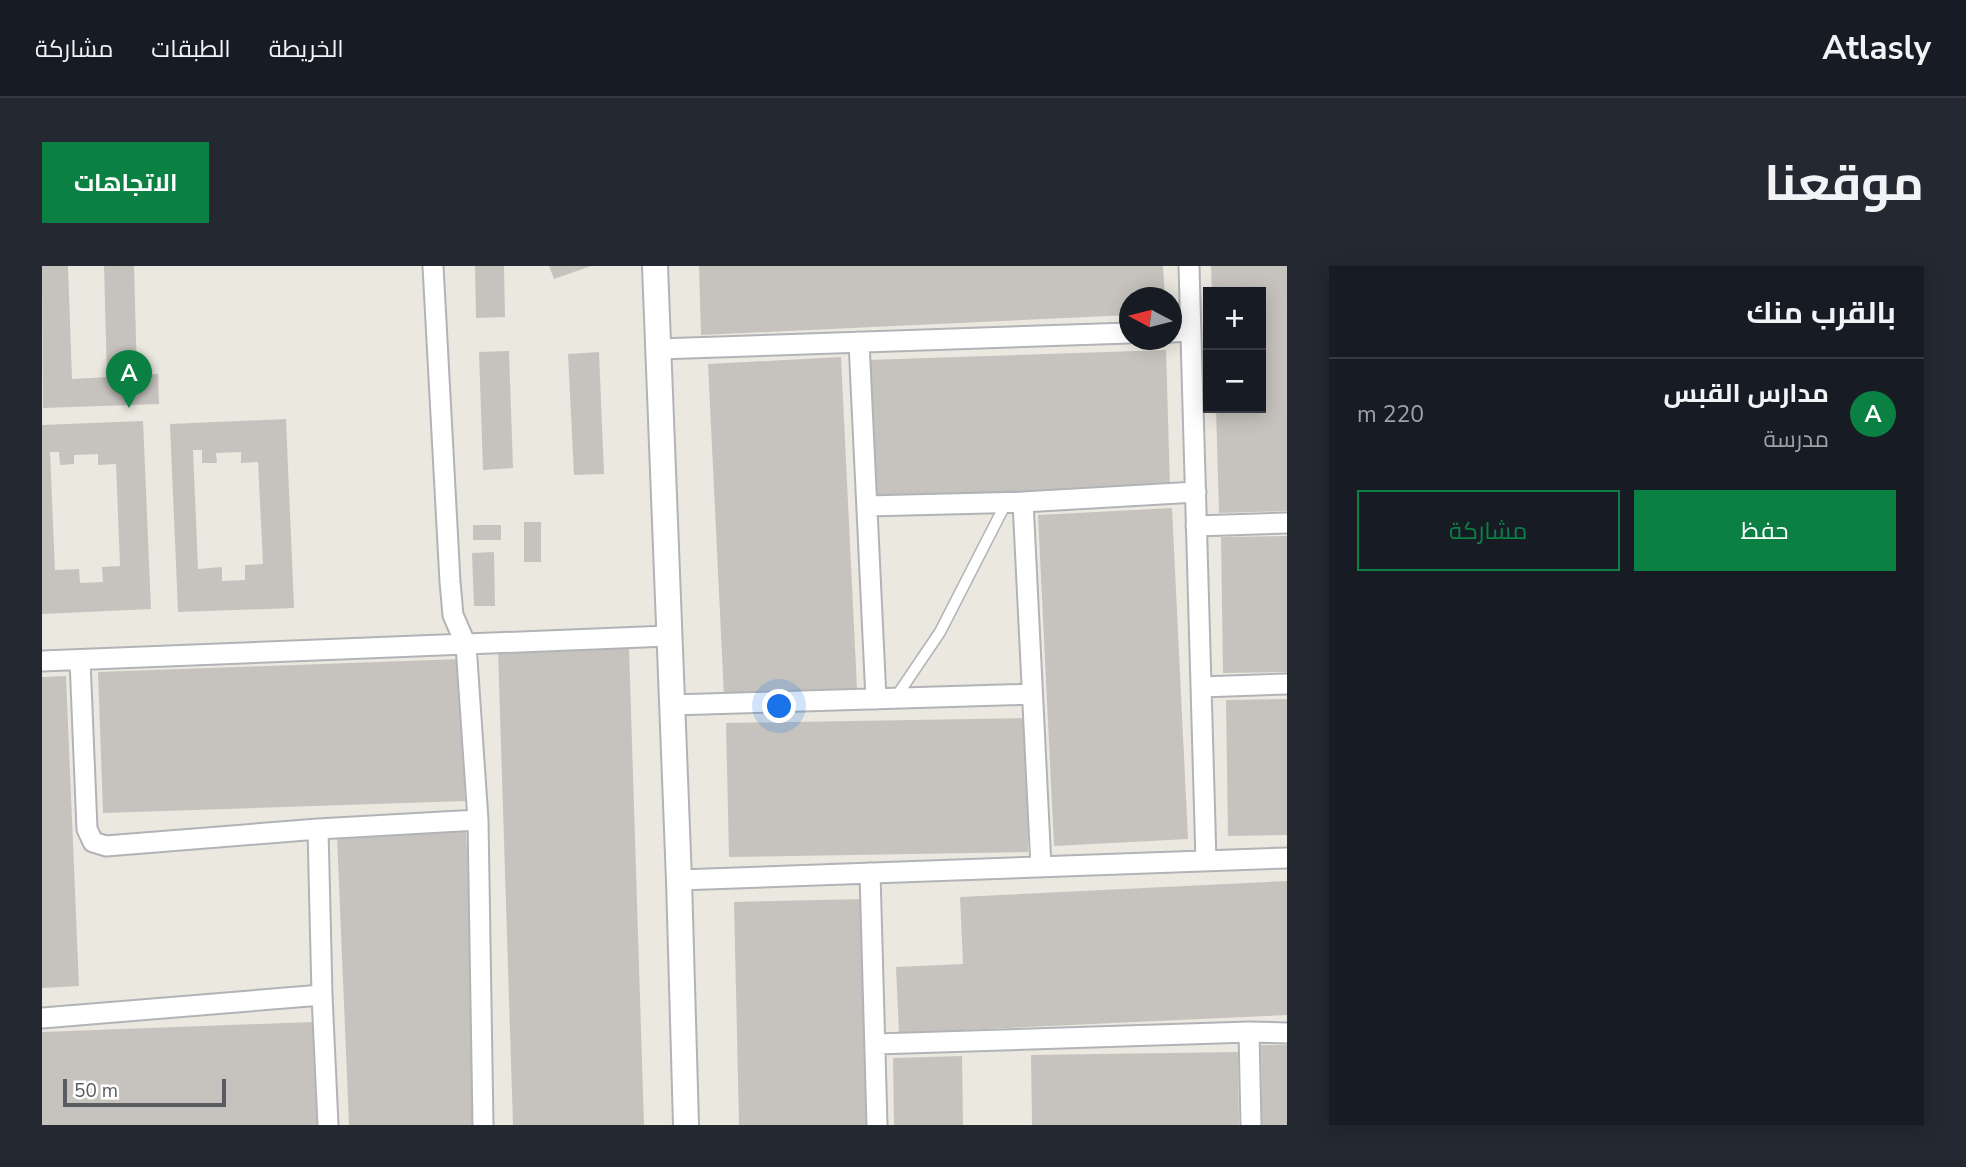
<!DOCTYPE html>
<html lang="ar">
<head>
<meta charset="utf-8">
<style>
	:root { --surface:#171b24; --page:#242831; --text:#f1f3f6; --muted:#9ea1a6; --line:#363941; --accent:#0b8043 }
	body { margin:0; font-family:"Nunito Sans",Cairo,sans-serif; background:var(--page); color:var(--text); direction:rtl }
	.controls { position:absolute; right:21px; top:21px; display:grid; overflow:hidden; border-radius:0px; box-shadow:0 4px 18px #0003 }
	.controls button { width:63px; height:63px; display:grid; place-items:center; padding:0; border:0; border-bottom:2px solid var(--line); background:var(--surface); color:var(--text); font:35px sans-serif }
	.compass { position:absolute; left:1077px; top:21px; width:63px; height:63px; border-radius:50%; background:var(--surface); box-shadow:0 4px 18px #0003; rotate:277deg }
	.scale { position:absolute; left:21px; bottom:18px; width:163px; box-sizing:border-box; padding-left:7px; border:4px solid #595c60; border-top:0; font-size:19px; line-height:24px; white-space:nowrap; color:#595c60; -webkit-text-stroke:5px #fff; paint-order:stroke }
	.you { position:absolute; left:738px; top:441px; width:24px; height:24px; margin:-18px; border:5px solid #fff; border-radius:50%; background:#1a73e8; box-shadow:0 0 0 10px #1a73e833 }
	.badge { display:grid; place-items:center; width:46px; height:46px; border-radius:50%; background:var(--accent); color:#fff; font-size:23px; font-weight:700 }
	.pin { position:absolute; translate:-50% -58px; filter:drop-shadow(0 2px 4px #0008) }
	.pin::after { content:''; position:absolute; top:37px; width:24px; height:21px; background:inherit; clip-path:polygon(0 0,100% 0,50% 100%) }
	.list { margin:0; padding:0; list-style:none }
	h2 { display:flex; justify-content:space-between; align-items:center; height:91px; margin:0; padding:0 28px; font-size:30px }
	h2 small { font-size:23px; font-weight:400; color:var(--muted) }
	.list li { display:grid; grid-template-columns:46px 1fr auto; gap:21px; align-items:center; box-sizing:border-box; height:112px; padding:0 28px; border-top:2px solid var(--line) }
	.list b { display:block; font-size:26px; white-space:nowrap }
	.list p { margin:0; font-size:23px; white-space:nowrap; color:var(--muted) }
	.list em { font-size:23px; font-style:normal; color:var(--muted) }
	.actions { display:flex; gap:14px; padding:21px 28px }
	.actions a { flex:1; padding:16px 0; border:2px solid var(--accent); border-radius:0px; text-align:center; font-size:24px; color:var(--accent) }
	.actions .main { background:var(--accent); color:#fff }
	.map { position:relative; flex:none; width:1245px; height:859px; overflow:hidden; direction:ltr; border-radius:0px }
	header { display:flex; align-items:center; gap:42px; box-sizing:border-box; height:98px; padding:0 35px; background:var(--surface); border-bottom:2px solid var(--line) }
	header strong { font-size:33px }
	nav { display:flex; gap:38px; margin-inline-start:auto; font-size:24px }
	.intro { display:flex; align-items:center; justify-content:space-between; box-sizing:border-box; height:168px; padding:0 42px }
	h1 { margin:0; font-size:49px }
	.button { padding:18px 32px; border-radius:0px; background:var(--accent); color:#fff; font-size:24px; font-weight:700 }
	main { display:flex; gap:42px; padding:0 42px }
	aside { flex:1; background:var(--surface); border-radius:0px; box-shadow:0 4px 18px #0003 }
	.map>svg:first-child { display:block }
	.building { fill:#c6c3be; fill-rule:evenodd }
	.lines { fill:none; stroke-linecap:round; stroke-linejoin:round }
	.service-casing { stroke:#b1b3b7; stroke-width:13 }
	.minor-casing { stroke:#b1b3b7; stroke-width:23 }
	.tertiary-casing { stroke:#b1b3b7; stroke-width:28 }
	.service { stroke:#fff; stroke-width:10 }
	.minor { stroke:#fff; stroke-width:19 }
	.tertiary { stroke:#fff; stroke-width:24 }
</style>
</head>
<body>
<header>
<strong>Atlasly</strong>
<nav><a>الخريطة</a><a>الطبقات</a><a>مشاركة</a></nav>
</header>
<div class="intro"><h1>موقعنا</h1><a class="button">الاتجاهات</a></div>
<main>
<aside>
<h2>بالقرب منك<small></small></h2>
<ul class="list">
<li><span class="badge">A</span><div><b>مدارس القبس</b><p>مدرسة</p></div><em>220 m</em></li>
</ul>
<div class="actions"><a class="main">حفظ</a><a>مشاركة</a></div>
</aside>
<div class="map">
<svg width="1245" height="859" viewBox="0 0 1245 859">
	<rect width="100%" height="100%" fill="#ebe8e0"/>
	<path class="building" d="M0 0H26L30 113 65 111 62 0H92L95 109 116 108 117 138 1 142Z
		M433 0H462L463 51 434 52Z
		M507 0H549L512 13Z
		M657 0H1121L1123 32H1087V49L659 69Z
		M1169 0H1245V245L1177 247 1174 142H1219V26H1170Z
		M1124 84 1128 221 831 231 826 94Z
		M467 85 471 202 441 204 437 86Z
		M557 86 562 208 532 209 526 88Z
		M799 91 815 423 682 430 666 98Z
		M244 153 252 342 136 346 128 158ZM151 184H160V197H175L174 187 199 186V197L216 196 221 298 203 299V314L180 315V301L156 303Z
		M101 155 109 343 0 348V159ZM8 186H17L18 199 32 198V189L56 188V199L74 198 78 300 60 301 61 316 38 317 37 303 13 304Z
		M1130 242 1146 573 1012 580 996 249Z
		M482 256H499V296H482Z
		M431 259H459V274H431Z
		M1245 270V406L1181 407 1179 271Z
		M452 286 453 340H432L430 287Z
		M587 381 602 859H471L456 385Z
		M418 393 423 535 61 547 56 406Z
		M24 410 37 720 0 722V411Z
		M1245 433V569L1186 570 1184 434Z
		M985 452 986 586 687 591 684 457Z
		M424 565 437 859H307L295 571Z
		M1245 615V749L857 767 854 701 921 698 918 631Z
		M822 633 827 859H697L692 636Z
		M271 756 275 859H0V766Z
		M1219 779H1245V859H1220Z
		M1196 786 1197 859H990L989 789Z
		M920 790 921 859H852L851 792Z"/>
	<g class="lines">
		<defs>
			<path id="service" d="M854 431 898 366 964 237"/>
			<path id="minor" d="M391 0 408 316 411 349 424 379 436 554 441 859
				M1147 0 1164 595
				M1129 66 1149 65
				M817 76 834 433
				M616 83 1087 67
				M981 236 999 601
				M825 240 981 236 1154 226
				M1154 260 1245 257
				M38 394 45 563 51 576 64 580 276 563 436 554
				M0 395 626 370
				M1159 421 1245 418
				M629 439 990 428
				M276 563 280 729 286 859
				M828 607 835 859
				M637 614 1245 592
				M0 752 280 729
				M1207 766 1209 859
				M834 778 1207 766 1245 767"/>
			<path id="tertiary" d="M613 0 637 614 644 859"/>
		</defs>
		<use href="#service" class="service-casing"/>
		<use href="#minor" class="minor-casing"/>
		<use href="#tertiary" class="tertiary-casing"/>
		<use href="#service" class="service"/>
		<use href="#minor" class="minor"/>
		<use href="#tertiary" class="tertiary"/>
	</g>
</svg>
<div class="controls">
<button>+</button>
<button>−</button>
</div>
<svg class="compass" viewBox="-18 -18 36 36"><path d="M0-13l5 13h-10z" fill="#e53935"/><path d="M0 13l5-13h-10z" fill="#9ea1a6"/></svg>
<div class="scale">50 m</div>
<div class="you"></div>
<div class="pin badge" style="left:87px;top:142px">A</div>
</div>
</main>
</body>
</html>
